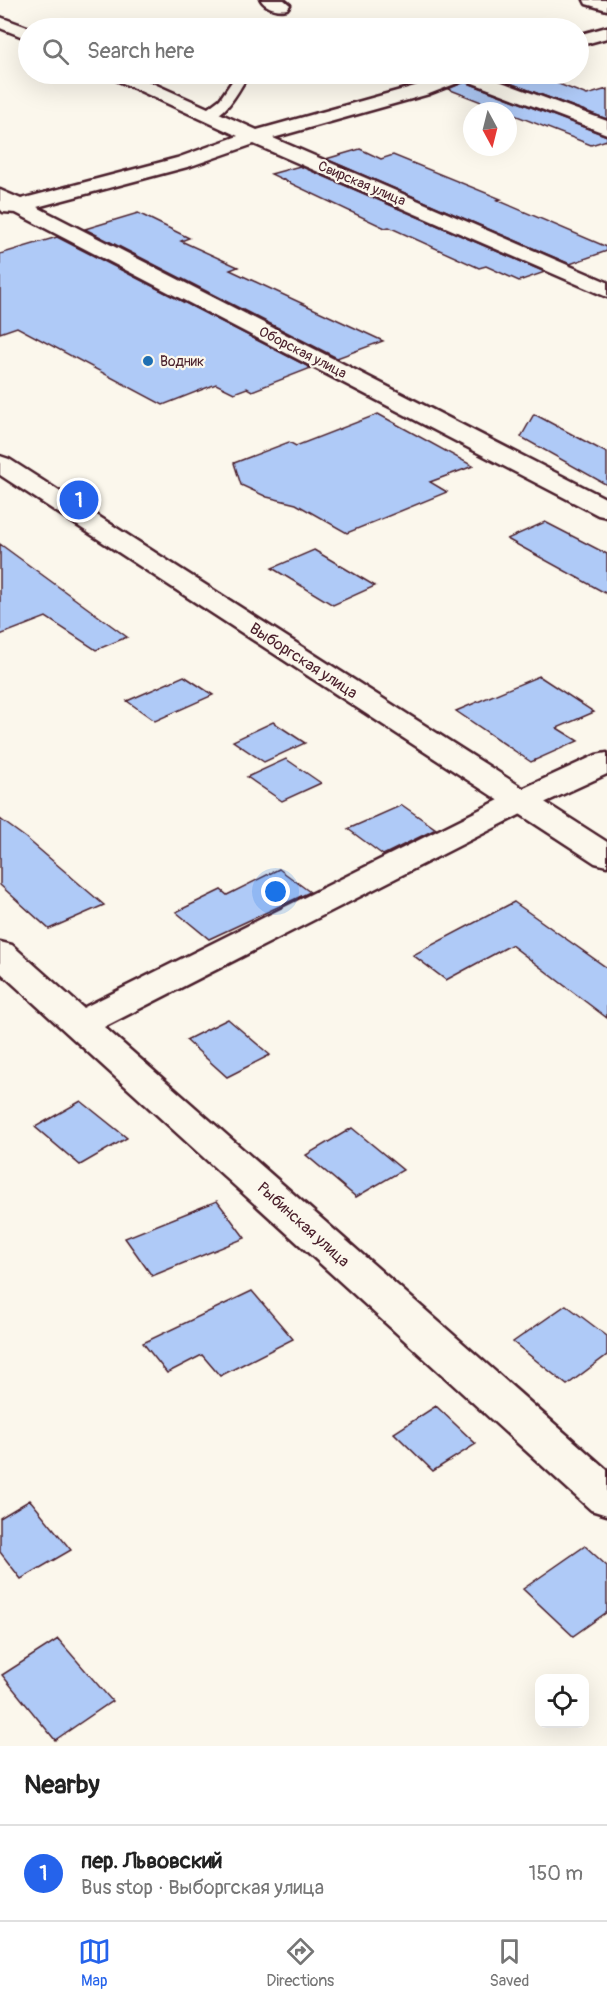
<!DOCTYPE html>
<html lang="en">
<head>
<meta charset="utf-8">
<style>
	:root { --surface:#fff; --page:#f2f2f2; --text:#222; --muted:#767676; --line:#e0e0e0; --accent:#2563eb }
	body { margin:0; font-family:Pangolin,sans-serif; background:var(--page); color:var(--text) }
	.controls { position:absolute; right:18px; bottom:18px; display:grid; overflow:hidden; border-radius:12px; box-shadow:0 6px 24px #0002 }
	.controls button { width:54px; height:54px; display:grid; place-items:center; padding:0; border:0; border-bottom:2px solid var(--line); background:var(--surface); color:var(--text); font:30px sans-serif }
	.compass { position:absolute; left:463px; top:102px; width:54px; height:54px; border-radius:50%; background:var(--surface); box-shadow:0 6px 24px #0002; rotate:173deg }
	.you { position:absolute; left:276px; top:892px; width:21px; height:21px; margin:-15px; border:4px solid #fff; border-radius:50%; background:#1a73e8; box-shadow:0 0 0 9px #1a73e833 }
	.badge { display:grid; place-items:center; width:39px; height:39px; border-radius:50%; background:var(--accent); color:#fff; font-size:20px; font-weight:700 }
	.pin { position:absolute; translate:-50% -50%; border:3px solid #fff; box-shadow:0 2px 6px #0006 }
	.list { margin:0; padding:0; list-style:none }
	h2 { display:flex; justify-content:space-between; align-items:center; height:78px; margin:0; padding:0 24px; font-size:26px }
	h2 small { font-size:20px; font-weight:400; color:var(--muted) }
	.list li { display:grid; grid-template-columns:39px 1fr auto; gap:18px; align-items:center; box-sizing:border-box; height:96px; padding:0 24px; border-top:2px solid var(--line) }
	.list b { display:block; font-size:22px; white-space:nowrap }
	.list p { margin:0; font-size:20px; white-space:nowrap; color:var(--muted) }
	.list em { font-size:20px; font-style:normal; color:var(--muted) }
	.icon { flex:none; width:33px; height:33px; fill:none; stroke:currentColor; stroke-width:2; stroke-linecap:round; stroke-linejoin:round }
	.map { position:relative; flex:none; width:607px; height:1746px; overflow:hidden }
	.search { position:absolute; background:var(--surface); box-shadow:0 6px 24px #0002; left:18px; right:18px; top:18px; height:66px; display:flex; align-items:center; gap:15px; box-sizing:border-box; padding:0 21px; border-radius:33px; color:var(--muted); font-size:22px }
	.sheet { height:174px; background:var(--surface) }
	nav { display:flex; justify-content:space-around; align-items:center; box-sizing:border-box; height:84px; border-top:2px solid var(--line); background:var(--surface); font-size:16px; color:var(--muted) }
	nav a { display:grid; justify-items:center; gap:3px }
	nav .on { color:var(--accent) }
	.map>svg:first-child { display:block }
	.building { fill:#afcaf7; stroke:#4a1f2b; stroke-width:1.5 }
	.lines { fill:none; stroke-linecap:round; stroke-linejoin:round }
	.lane-casing { stroke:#4a1f2b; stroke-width:5 }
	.street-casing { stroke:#4a1f2b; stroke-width:5 }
	.secondary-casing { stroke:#4a1f2b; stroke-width:5 }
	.lane { fill:#fbf7ec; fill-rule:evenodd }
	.street { fill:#fbf7ec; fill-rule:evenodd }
	.secondary { fill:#fbf7ec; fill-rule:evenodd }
	.poi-dot { fill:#1f6fb2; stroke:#fbf7ec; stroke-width:2 }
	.labels { text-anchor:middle; stroke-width:4.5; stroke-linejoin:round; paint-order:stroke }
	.far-street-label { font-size:14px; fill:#4a1f2b; stroke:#fbf7ec }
	.far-poi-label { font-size:14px; fill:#4a1f2b; stroke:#fbf7ec; text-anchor:start }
	.street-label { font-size:16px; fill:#4a1f2b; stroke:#fbf7ec }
</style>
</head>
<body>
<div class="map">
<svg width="607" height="1746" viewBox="0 0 607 1746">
	<rect width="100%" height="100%" fill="#fbf7ec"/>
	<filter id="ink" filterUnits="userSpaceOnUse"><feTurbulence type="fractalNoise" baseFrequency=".0167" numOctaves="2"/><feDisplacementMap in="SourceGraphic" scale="12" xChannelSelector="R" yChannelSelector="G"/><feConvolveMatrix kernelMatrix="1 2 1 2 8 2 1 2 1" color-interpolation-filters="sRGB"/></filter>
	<g filter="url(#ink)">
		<path class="building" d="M485 74H533L587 95 607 89V119Z
			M465 82 607 136V140L591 145 448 89Z
			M360 149 381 159 393 155 501 199 497 200 607 247V251L570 264 326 159Z
			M300 166 545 272 519 281 486 266 479 268 389 227 385 228 271 174Z
			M138 213 189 238 181 241 238 267 230 270 383 341 337 358 85 229Z
			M57 237 311 368 252 391 247 388 234 393 216 384 163 405 17 327 0 333V254Z
			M378 414 473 466 430 482 447 492 347 533 296 504 267 497 241 485 234 463 289 442 296 446Z
			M534 414 607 453V485L521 437Z
			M545 522 607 554V594L507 539Z
			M0 544 127 637 96 650 46 617 0 635Z
			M314 550 375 586 333 605 272 568Z
			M184 676 213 695 155 721 127 701Z
			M539 676 594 712 557 728 578 741 531 762 456 711Z
			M273 722 305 743 264 762 233 741Z
			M286 759 321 783 282 801 247 777Z
			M402 805 436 829 383 855 348 829Z
			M0 819 26 838 104 905 49 929 0 885Z
			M279 869 310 892 209 939 176 912 221 890 227 895Z
			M514 902 607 968V1018L511 945 446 980 413 955Z
			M228 1019 270 1055 227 1077 186 1040Z
			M81 1101 127 1138 80 1165 35 1127Z
			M352 1128 403 1170 356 1197 306 1155Z
			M217 1201 245 1238 152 1276 125 1238Z
			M252 1291 293 1339 220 1376 202 1355 167 1373 143 1343Z
			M566 1305 607 1336V1355L567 1385 513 1342Z
			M436 1406 476 1444 433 1471 394 1433Z
			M30 1500 71 1550 21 1579 0 1552V1518Z
			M585 1546 607 1566V1612L573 1636 523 1589Z
			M58 1639 112 1701 55 1740 2 1675Z"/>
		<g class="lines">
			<defs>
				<path id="lane" d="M237 74H249C239 88 226 121 204 117L203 114 204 111 220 99Z"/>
				<path id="street" d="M261 0H284L290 5 287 9C278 11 266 8 261 0Z
					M584 0H607V10L586 4Z
					M0 17 30 28 28 39 0 28Z
					M607 27V38L578 46V35Z
					M109 74H132L257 130 415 86 450 74H480L607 121V134L465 80 429 94 273 138 607 282V297L254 144 191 166 37 207 607 499V517L598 515 16 213 3 212 0 209V190L21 199 177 158 238 136 112 78Z
					M607 753V774L533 808 104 1027 607 1470V1515L591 1510 0 972V942L12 945 83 1008 511 794 596 755Z"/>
				<path id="secondary" d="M0 456 9 459 607 842V866L595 863 0 475Z"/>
			</defs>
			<use href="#lane" class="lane-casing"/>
			<use href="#street" class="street-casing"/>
			<use href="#secondary" class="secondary-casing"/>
			<use href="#lane" class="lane"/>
			<use href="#street" class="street"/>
			<use href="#secondary" class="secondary"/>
		</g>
	</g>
	<circle class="poi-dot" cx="148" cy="361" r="6"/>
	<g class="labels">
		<g class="far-street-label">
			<text transform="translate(362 183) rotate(23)" y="5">Свирская улица</text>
			<text transform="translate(303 352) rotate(27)" y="5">Оборская улица</text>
		</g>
		<g class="far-poi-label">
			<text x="160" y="366">Водник</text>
		</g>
		<g class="street-label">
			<text transform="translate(304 660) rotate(33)" y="6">Выборгская улица</text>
			<text transform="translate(304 1224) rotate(42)" y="6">Рыбинская улица</text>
		</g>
	</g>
</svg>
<div class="controls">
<button><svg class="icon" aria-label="locate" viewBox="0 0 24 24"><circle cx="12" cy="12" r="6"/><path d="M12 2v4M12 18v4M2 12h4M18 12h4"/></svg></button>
</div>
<svg class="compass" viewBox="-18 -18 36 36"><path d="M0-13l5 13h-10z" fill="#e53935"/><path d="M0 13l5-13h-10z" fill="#767676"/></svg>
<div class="you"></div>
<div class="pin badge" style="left:79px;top:500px">1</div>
<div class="search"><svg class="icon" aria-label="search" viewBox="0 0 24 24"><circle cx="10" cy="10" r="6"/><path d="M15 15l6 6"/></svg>Search here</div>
</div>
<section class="sheet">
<h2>Nearby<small></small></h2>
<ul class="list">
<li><span class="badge">1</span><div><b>пер. Львовский</b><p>Bus stop · Выборгская улица</p></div><em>150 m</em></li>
</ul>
</section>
<nav>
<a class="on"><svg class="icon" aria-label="map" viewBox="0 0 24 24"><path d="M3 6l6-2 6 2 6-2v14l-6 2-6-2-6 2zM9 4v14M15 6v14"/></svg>Map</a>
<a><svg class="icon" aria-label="directions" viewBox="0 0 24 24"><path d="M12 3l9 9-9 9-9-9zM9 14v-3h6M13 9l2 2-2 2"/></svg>Directions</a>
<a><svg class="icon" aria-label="saved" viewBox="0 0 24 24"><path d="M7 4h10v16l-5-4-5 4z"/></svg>Saved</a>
</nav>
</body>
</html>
